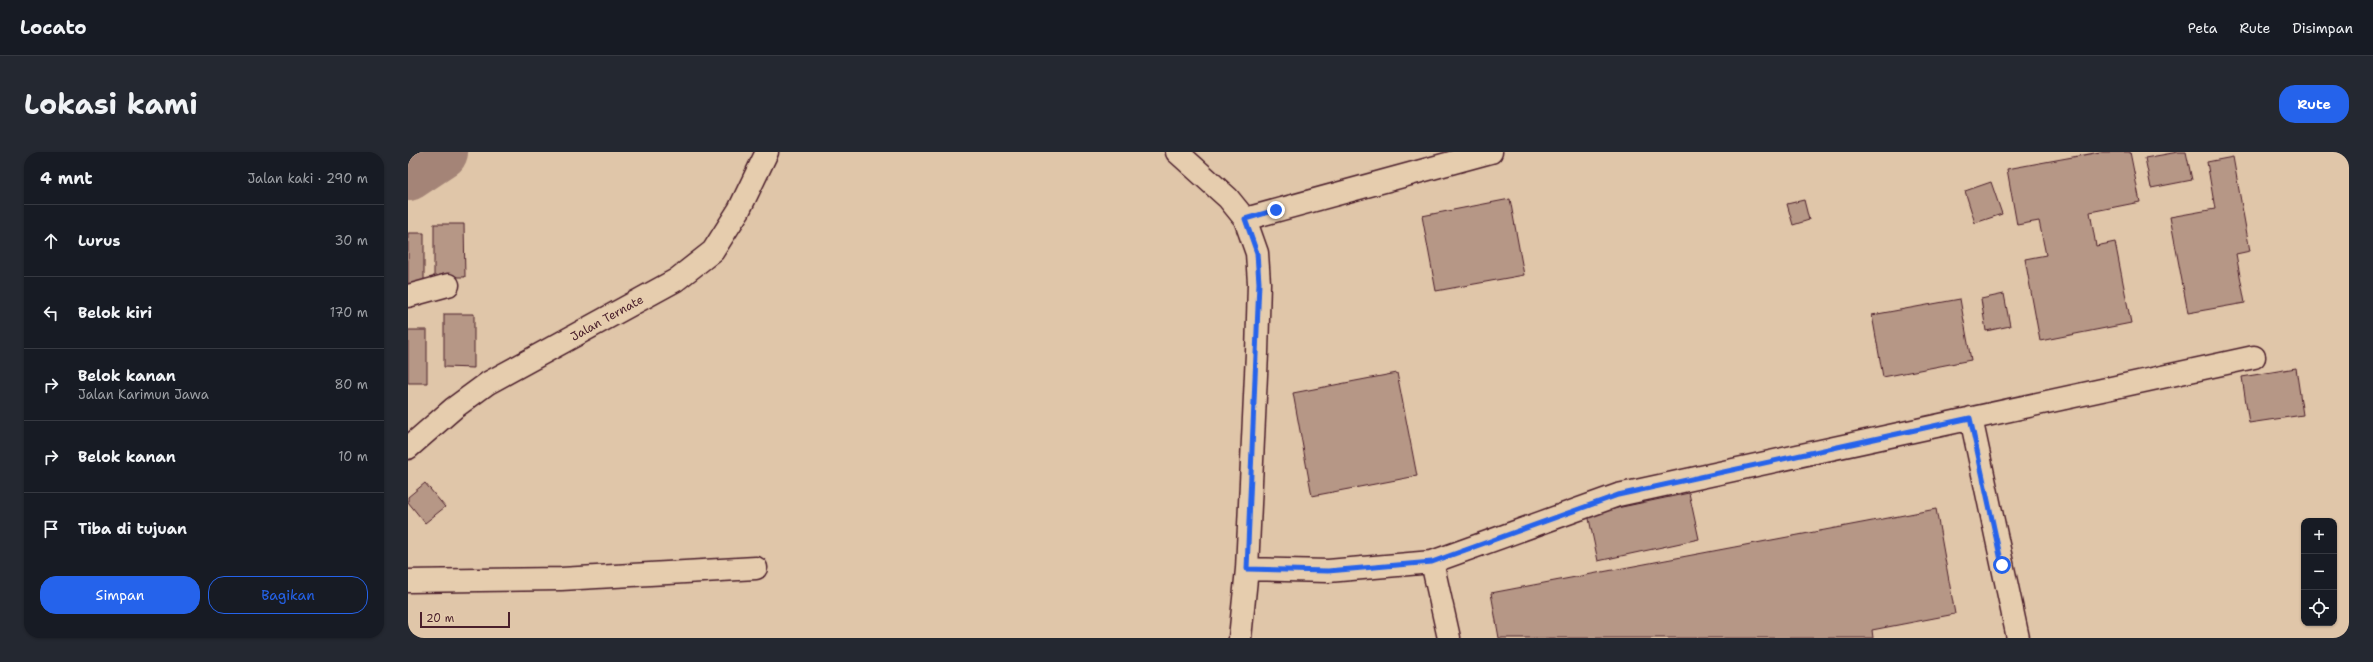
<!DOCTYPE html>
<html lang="id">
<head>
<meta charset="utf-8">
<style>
	:root { --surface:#171b24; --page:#242831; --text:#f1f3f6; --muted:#9ea1a6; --line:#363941; --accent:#2563eb }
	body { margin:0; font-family:"Shantell Sans",sans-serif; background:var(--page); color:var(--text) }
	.controls { position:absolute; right:12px; bottom:12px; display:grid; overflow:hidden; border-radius:8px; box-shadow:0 1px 3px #0004 }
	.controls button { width:36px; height:36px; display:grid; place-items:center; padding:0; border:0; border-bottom:1px solid var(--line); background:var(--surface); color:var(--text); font:20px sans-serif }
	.scale { position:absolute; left:12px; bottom:10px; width:90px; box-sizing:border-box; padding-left:4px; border:2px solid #4a1f2b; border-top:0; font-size:11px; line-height:14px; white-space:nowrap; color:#4a1f2b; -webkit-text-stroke:3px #e6cdae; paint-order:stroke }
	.stop { position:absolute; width:12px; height:12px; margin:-9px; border:3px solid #2563eb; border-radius:50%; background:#fff }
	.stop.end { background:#2563eb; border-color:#fff; box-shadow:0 1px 4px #0008 }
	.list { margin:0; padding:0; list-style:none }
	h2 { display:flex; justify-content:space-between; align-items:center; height:52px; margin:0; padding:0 16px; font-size:17px }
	h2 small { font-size:13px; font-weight:400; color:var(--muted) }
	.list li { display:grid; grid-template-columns:26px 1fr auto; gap:12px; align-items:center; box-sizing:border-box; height:72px; padding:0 16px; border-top:1px solid var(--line) }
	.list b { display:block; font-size:15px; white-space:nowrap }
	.list p { margin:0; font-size:13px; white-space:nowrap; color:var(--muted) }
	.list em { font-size:13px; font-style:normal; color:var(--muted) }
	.actions { display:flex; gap:8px; padding:12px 16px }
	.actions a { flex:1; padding:9px 0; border:1px solid var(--accent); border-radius:16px; text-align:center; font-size:14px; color:var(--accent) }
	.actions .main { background:var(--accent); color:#fff }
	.icon { flex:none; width:22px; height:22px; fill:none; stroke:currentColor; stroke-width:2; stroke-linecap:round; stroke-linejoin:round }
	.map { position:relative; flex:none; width:1941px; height:486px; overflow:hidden; border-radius:16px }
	header { display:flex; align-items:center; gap:24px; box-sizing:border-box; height:56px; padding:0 20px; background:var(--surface); border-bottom:1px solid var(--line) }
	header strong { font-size:19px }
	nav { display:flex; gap:22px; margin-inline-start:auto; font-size:14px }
	.intro { display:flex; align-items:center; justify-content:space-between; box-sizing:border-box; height:96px; padding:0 24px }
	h1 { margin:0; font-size:28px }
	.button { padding:10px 18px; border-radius:16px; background:var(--accent); color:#fff; font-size:14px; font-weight:700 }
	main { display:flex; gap:24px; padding:0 24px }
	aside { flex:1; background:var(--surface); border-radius:16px; box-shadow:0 1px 3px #0004 }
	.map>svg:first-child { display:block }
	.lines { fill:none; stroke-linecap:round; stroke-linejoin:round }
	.river { stroke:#a48477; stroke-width:54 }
	.building { fill:#b69786; stroke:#4a1f2b }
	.minor-casing { stroke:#4a1f2b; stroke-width:25 }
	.minor { stroke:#e6cdae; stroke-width:22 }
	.route { stroke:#2563eb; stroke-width:5 }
	.labels { text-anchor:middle; stroke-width:3; stroke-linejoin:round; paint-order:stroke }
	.street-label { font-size:12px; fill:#4a1f2b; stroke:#e6cdae }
</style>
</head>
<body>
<header>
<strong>Locato</strong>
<nav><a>Peta</a><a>Rute</a><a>Disimpan</a></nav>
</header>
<div class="intro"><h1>Lokasi kami</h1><a class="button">Rute</a></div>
<main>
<aside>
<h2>4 mnt<small>Jalan kaki · 290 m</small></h2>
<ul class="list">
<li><svg class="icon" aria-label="ahead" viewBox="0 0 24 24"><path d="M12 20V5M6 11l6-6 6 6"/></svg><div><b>Lurus</b></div><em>30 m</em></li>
<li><svg class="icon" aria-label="left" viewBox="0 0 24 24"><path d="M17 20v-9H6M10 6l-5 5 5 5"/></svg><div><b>Belok kiri</b></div><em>170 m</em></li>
<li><svg class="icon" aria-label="right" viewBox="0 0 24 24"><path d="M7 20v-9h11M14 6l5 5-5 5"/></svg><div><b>Belok kanan</b><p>Jalan Karimun Jawa</p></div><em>80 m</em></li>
<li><svg class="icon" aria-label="right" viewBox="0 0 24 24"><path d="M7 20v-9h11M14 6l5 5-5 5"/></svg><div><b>Belok kanan</b></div><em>10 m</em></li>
<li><svg class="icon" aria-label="arrive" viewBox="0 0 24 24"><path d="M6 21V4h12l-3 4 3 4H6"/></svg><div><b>Tiba di tujuan</b></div></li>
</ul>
<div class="actions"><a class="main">Simpan</a><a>Bagikan</a></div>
</aside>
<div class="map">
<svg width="1941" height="486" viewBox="0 0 1941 486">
	<rect width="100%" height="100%" fill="#e0c6a9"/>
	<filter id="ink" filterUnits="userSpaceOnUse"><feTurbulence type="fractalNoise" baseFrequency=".025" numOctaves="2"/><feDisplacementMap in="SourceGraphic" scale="8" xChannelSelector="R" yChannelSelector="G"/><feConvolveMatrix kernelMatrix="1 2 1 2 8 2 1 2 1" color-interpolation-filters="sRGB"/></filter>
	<g filter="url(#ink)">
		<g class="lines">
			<path class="river" d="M0 22 33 0"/>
		</g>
		<path class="building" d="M1692 0H1722L1732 50 1682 60 1688 94 1707 90 1723 171 1632 189 1617 107 1638 103 1631 69 1609 73 1599 17Z
			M1770 0H1778L1784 28 1743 36 1737 6Z
			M1825 5 1842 99 1828 102 1837 151 1780 161 1762 65 1807 57 1799 10Z
			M1583 30 1594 62 1567 71 1557 39Z
			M1102 47 1116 123 1028 139 1014 64Z
			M1396 48 1401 68 1385 73 1379 52Z
			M26 72H56L57 125H26Z
			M0 81H16V134H0Z
			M1596 142 1602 174 1578 179 1573 147Z
			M1552 147 1563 208 1475 225 1464 163Z
			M36 162H66V216L36 215Z
			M0 178H19V231H0Z
			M1888 216 1895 263 1841 271 1834 225Z
			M989 221 1009 324 904 344 885 241Z
			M17 331 37 355 17 371 0 350V345Z
			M1281 341 1291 387 1190 409 1180 362Z
			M1528 357 1547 462 1464 478 1465 486H1091L1083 441Z"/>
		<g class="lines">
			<defs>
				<path id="minor" d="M769 0 820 46 837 67 849 101 851 131 849 201 839 417 832 486
					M837 67 1083 0
					M0 144 40 133
					M1563 266 1610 486
					M0 296 46 256 80 231 268 128 305 99 331 58 359 0
					M1024 410 1041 486
					M839 417 920 419 1024 410 1210 343 1846 205
					M0 429 153 427 348 416"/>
			</defs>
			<use href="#minor" class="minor-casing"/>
			<use href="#minor" class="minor"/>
		</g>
	</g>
	<g class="lines" filter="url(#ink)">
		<path class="route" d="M868 58 837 67 849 101 851 131 839 417 920 419 1024 410 1210 343 1562 266 1594 413"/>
	</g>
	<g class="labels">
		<g class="street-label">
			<text transform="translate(199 166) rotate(-29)" y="4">Jalan Ternate</text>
		</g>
	</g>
</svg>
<div class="controls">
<button>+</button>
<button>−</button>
<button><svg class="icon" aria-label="locate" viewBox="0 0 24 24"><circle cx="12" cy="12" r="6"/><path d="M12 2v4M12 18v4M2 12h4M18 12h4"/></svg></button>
</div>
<div class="scale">20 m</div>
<div class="stop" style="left:1594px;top:413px"></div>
<div class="stop end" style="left:868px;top:58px"></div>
</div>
</main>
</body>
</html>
